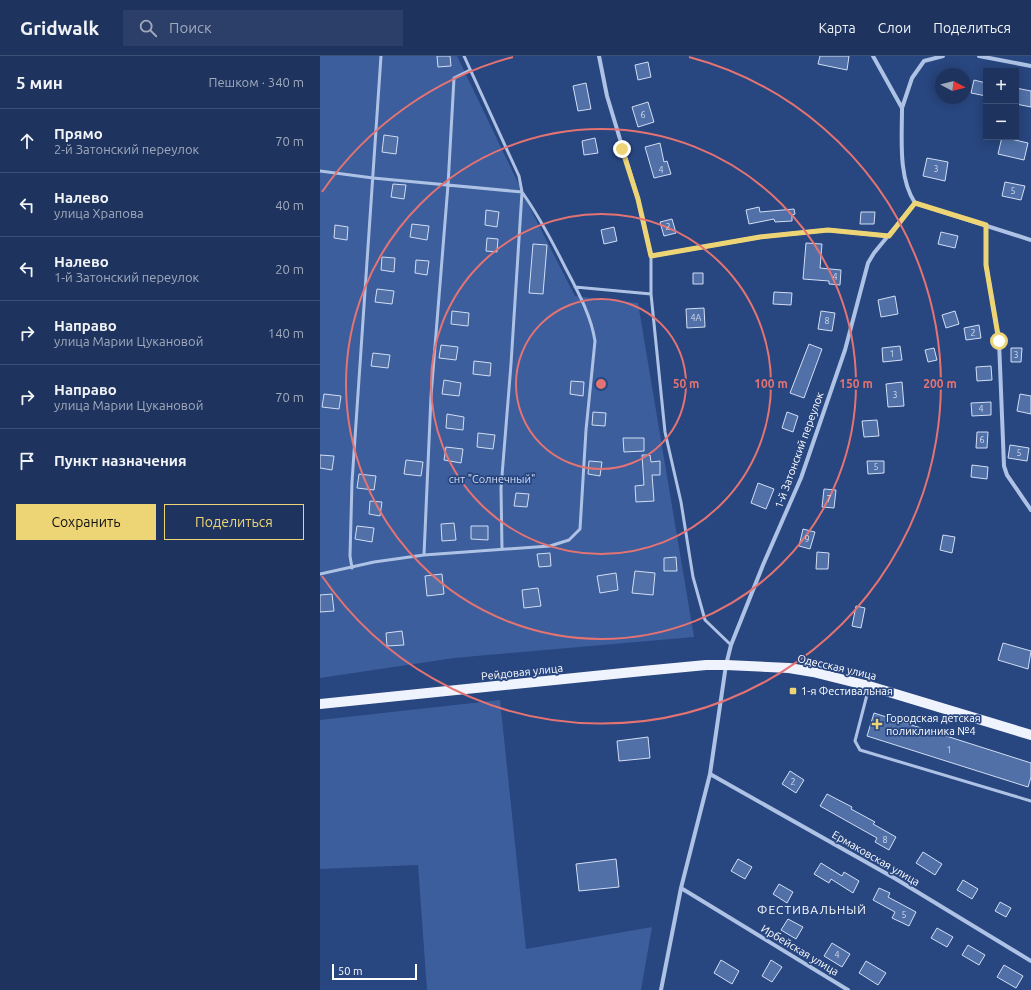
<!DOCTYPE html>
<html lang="ru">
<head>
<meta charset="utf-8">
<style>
	:root { --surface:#1e345f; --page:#2b3f68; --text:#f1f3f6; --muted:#a1aabd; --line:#3c4f74; --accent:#edd575 }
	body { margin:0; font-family:Ubuntu,sans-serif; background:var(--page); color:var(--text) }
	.controls { position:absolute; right:12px; top:12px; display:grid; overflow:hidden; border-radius:0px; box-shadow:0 2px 10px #0003 }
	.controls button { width:36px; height:36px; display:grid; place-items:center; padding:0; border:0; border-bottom:1px solid var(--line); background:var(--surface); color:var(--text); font:20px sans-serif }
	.compass { position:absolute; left:615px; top:12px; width:36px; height:36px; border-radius:50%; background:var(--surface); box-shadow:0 2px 10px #0003; rotate:97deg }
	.scale { position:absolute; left:12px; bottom:10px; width:85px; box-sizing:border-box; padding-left:4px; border:2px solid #fff; border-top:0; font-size:11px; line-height:14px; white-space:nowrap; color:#fff; -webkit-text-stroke:3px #28467f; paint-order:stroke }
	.stop { position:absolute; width:12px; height:12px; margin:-9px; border:3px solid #edd575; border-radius:50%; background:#fff }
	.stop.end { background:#edd575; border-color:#fff; box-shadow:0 1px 4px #0008 }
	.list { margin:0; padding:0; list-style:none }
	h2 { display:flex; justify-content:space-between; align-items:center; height:52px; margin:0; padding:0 16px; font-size:17px }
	h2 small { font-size:13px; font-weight:400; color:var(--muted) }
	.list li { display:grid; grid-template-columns:26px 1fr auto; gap:12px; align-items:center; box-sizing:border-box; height:64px; padding:0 16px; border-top:1px solid var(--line) }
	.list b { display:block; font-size:15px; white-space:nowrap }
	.list p { margin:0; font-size:13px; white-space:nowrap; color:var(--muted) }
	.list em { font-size:13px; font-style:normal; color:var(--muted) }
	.actions { display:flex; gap:8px; padding:12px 16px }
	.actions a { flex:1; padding:9px 0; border:1px solid var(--accent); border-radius:0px; text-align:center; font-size:14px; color:var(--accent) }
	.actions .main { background:var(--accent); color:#111 }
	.icon { flex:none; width:22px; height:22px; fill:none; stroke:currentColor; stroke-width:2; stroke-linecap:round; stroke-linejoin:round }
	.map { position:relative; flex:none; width:711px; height:934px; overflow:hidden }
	header { display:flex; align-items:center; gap:24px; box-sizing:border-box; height:56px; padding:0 20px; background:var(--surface); border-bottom:1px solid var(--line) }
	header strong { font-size:19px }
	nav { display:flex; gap:22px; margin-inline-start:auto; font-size:14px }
	.search { width:280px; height:36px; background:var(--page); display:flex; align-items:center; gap:10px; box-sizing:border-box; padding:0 14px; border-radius:0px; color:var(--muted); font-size:15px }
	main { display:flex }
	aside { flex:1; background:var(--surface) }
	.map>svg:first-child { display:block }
	.green { fill:#3c5e9c }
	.building { fill:#5070a7; stroke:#d1def4 }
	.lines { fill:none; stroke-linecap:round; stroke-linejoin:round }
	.lane { stroke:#aec2e5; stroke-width:3 }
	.street { stroke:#aec2e5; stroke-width:4 }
	.primary { stroke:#eff3fd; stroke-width:10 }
	.route { stroke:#edd575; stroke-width:5 }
	.ring { fill:none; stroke:#e47373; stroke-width:2 }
	.poi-dot { fill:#edd575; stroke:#28467f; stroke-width:1.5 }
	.labels { text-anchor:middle; stroke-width:3.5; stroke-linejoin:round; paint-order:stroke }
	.number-label { font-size:9px; fill:#d3dbe9 }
	.street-label { font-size:11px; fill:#fff; stroke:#28467f }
	.park-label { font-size:11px; fill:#d1def4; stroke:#28467f }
	.poi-label { font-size:11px; fill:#fff; stroke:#28467f; text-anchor:start }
	.neighbourhood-label { font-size:12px; letter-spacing:1px; fill:#fff; stroke:#28467f }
	.centre { fill:#e47373; stroke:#28467f; stroke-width:2 }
	.ring-label { font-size:12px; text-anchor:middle; font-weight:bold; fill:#e47373; stroke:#28467f; stroke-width:3.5; stroke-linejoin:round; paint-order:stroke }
</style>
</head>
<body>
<header>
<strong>Gridwalk</strong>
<div class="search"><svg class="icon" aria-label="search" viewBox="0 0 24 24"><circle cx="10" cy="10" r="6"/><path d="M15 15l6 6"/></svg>Поиск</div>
<nav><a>Карта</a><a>Слои</a><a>Поделиться</a></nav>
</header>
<main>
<aside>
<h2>5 мин<small>Пешком · 340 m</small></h2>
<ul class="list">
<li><svg class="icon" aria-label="ahead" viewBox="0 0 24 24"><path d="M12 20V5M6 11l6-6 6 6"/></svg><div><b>Прямо</b><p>2-й Затонский переулок</p></div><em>70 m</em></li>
<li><svg class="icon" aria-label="left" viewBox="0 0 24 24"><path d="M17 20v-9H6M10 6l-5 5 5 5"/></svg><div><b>Налево</b><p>улица Храпова</p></div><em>40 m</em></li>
<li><svg class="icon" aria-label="left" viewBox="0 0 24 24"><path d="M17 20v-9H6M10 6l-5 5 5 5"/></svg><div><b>Налево</b><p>1-й Затонский переулок</p></div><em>20 m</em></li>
<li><svg class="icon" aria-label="right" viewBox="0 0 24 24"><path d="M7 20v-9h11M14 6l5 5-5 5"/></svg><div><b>Направо</b><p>улица Марии Цукановой</p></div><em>140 m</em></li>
<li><svg class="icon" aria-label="right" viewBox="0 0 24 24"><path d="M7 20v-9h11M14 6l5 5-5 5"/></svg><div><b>Направо</b><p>улица Марии Цукановой</p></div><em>70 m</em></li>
<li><svg class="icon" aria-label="arrive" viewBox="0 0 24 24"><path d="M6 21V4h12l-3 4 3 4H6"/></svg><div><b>Пункт назначения</b></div></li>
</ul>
<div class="actions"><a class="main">Сохранить</a><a>Поделиться</a></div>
</aside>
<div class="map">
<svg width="711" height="934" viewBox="0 0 711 934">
	<rect width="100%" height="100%" fill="#28467f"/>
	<path class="green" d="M0 0H137L215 162 255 240 318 247 374 581 134 602 0 622Z
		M180 644 206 893 332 871 321 934H107L98 809 0 813V664Z"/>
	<path class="building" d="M117 0H130L131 10 118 11Z
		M500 0H529L527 14 498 8Z
		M328 6 331 21 318 24 315 9Z
		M654 24 666 27V40L651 37Z
		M266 27 271 53 258 55 253 30Z
		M696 32 711 35V51L696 48Z
		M328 46 334 66 318 71 312 51Z
		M64 79 78 81 76 98 62 96Z
		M682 81 708 87 704 104 678 98Z
		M275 82 278 97 264 99 262 85Z
		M340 87 344 106 347 105 351 118 334 122 325 91Z
		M607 102 628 106 625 125 603 120Z
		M685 126 705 130 701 144 682 140Z
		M73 128 86 129 84 143 71 141Z
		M439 151 440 156 474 153 475 158 472 159V165L455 166 454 163 429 168 426 154Z
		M166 154 179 156 177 171 165 169Z
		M541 156H555L554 168H540Z
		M352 163 356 177 344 180 340 166Z
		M92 168 109 170 107 184 90 181Z
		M15 169 28 171 27 184 14 182Z
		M294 171 297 185 284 188 281 174Z
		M621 176 638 180 635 192 618 188Z
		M167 182 178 183 177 196 166 195Z
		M486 187 502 188 500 212 521 214 520 229 509 228V225L483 223Z
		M213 188 227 189 223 238 209 237Z
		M62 201 75 202 74 216 61 214Z
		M96 204 109 205 107 219 95 217Z
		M373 217H383V228H373Z
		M57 233 74 235 72 248 55 246Z
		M454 236 472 237 471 249 453 248Z
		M575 240 578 258 561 261 558 244Z
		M384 252 385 271 367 272 366 253Z
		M132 255 149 257 148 270 131 268Z
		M501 255 515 257 512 275 498 273Z
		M635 255 639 268 626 272 622 259Z
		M659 269 661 282 646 284 644 272Z
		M489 288 502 293 484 342 470 337Z
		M121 289 138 291 136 304 119 302Z
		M580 290 582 304 563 306 562 292Z
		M614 292 617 304 608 306 605 294Z
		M691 292H702L701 306H691Z
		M53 297 70 299 68 312 51 310Z
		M154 305 171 307 170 320 153 318Z
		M671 310 672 324 657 325 656 311Z
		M124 324 141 327 139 340 122 338Z
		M251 325 264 326 263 340 250 338Z
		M582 326 584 350 568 351 566 328Z
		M4 338 21 340 19 353 2 351Z
		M700 338 711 340V358L697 355Z
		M671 346V359L652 360 651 347Z
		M273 356 286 357 285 370 272 369Z
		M467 356 478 360 473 376 462 372Z
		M127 358 144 361 143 374 126 372Z
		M557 364 559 380 544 381 542 365Z
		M657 376H668L667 392H656Z
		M158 377 175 379 173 393 157 391Z
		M303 382H324V395L304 396Z
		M690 389 709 392 707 405 688 402Z
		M126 391 143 393 141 407 124 404Z
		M0 399 14 400 12 414 0 412Z
		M322 399H330L331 406 340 405V419H332L334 445 316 446 315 430 324 429Z
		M86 404 103 406 101 420 84 418Z
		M269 405 282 406 280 420 268 418Z
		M547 405H564V417L548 418Z
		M652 409 668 411 667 423 651 421Z
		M39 418 56 420 54 434 37 432Z
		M438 427 454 433 446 453 431 447Z
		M504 433 516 434 514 452 502 451Z
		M196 437 209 438 207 451 194 450Z
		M50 445 62 446 60 460 49 458Z
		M134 467 136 484 122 485 121 468Z
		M37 470 54 472 52 486 35 483Z
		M151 470H168V484L151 483Z
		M483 473 495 476 490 493 479 490Z
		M623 479 635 481 632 497 620 494Z
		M497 496 509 497 508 513H496Z
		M230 497 231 510 219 511 217 498Z
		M356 501 357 515H344V502Z
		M315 515 335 517 333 539 312 537Z
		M296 517 298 534 280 537 277 520Z
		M122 518 124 538 107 540 105 520Z
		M218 532 221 550 204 552 202 534Z
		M12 538 14 555 0 556V539Z
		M536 550 545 552 541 572 532 570Z
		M82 575 84 589 67 590 66 577Z
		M683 587 711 595 708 613 678 604Z
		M554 657 711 707V721L708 731 547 680Z
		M328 681 330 702 299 705 297 685Z
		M470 715 484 724 476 737 462 728Z
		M507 738 532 751 531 753 555 766 553 768 576 781 569 794 555 786 557 782 500 750Z
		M603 796 622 808 615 819 596 807Z
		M296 803 299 831 259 835 256 808Z
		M418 803 432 811 425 823 411 815Z
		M501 807 522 820 524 816 539 825 533 837 511 823 509 827 494 818Z
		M643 824 658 833 652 843 637 834Z
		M459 828 473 836 467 847 453 838Z
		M559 832 570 837 568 841 596 856 589 870 572 862 575 856 553 844Z
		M680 846 691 852 686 861 675 855Z
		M468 863 483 871 476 883 461 874Z
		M617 872 633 881 627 891 611 882Z
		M512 887 530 898 522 911 504 900Z
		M648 889 665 899 659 909 642 899Z
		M401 904 419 915 412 928 394 917Z
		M451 904 462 911 452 926 442 920Z
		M546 905 566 917 558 929 539 917Z
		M684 909 703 920 696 932 677 921Z"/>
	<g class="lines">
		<path class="lane" d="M144 0 199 120 202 136 191 308 181 432 182 493
			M0 115 53 122 202 136C219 160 232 185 245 211 257 234 271 259 275 285L266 374 260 473 249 484 230 490 104 499 54 506 0 518
			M331 200V238L345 376 361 446 373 521 385 564 411 589
			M255 231 331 238
			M104 499 111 340 128 129 134 22 150 14
			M32 512 30 500 32 426 61 0
			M549 631 535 685 540 694 711 745"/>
		<path class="street" d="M279 0 287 40 318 143 331 200 440 181 508 174 569 180
			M553 0 582 52 592 22 604 5 623 0
			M659 0 711 10
			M582 52C582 83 578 121 595 147L711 184
			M666 169V209L679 285 684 410 687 419 711 454
			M390 718 576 823 711 905
			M361 832 528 934
			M341 934 361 832 390 718 406 609 411 589 443 509 481 422 525 294 548 207 554 197 595 147"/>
		<path class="primary" d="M0 648 323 615 386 609H406L469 612 493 616 549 630 711 679"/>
	</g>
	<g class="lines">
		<path class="route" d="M302 93 318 143 331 200 440 181 508 174 569 180 595 147 666 169V209L679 285"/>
	</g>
	<g class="ring">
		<circle cx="281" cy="328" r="85"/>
		<circle cx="281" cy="328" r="170"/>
		<circle cx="281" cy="328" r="255"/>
		<path d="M2 136A339 339 0 0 1 193 1M369 1A339 339 0 1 1 2 520"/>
	</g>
	<g class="poi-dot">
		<rect x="469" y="631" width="8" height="8" rx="2"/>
		<path d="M555 662h4v4h4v4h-4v4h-4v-4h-4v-4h4z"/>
	</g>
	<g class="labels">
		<g class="number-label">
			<text x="323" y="62">6</text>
			<text x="616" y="116">3</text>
			<text x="341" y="117">4</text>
			<text x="693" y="138">5</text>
			<text x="348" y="174">2</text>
			<text x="515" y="224">4</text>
			<text x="376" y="265">4А</text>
			<text x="507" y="268">8</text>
			<text x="653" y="280">2</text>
			<text x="572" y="301">1</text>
			<text x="696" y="302">3</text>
			<text x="575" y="342">3</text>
			<text x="661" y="356">4</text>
			<text x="662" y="387">6</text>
			<text x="699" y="400">5</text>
			<text x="556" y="414">5</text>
			<text x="509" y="446">7</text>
			<text x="487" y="486">9</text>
			<text x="629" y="697">1</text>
			<text x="473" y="729">2</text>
			<text x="565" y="787">8</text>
			<text x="584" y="862">5</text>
			<text x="517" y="902">4</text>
		</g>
		<g class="street-label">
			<text transform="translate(479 394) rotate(-70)" y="4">1-й Затонский переулок</text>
			<text transform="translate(517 611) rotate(13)" y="4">Одесская улица</text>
			<text transform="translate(202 616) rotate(-6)" y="4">Рейдовая улица</text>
			<text transform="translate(556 802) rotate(30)" y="4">Ермаковская улица</text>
			<text transform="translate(480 894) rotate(31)" y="4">Ирбейская улица</text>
		</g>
		<g class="park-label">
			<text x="172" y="427">снт "Солнечный"</text>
		</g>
		<g class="poi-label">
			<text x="481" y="639">1-я Фестивальная</text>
			<text x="566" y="666">Городская детская<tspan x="566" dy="13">поликлиника №4</tspan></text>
		</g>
		<g class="neighbourhood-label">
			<text x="492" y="858">ФЕСТИВАЛЬНЫЙ</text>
		</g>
	</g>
	<circle cx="281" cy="328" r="6" class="centre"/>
	<g class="ring-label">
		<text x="366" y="332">50 m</text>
		<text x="451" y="332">100 m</text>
		<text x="536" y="332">150 m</text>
		<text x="620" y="332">200 m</text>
	</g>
</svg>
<div class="controls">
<button>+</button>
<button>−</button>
</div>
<svg class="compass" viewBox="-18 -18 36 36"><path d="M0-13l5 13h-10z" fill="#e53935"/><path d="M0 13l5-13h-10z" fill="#a1aabd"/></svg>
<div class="scale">50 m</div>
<div class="stop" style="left:679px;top:285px"></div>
<div class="stop end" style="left:302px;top:93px"></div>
</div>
</main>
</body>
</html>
